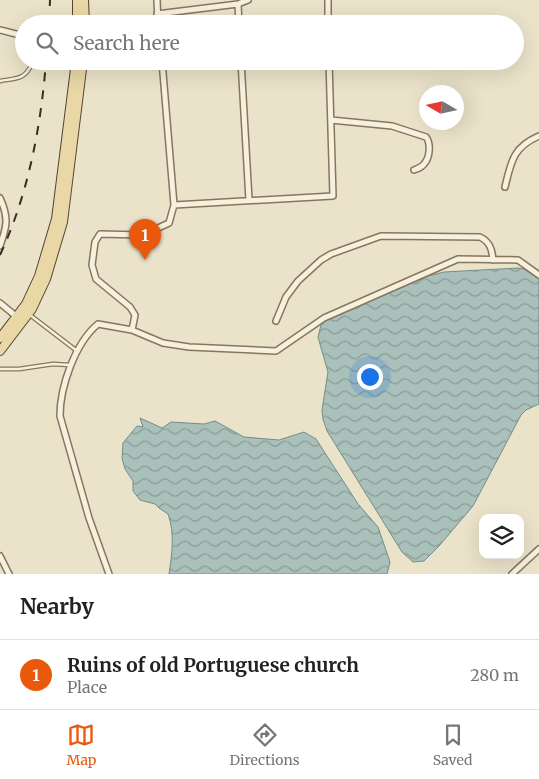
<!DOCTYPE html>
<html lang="en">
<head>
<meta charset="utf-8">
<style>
	:root { --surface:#fff; --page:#f2f2f2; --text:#222; --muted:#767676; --line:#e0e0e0; --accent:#ea580c }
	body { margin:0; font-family:Merriweather,serif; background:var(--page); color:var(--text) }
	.controls { position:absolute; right:15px; bottom:15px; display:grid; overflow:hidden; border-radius:10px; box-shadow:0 5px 20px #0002 }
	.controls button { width:45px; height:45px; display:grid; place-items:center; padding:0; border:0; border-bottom:1px solid var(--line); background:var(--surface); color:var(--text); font:25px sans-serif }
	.compass { position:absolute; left:419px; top:85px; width:45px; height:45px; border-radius:50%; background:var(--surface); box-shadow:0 5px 20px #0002; rotate:279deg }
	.you { position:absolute; left:369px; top:376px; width:18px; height:18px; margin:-12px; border:4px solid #fff; border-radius:50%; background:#1a73e8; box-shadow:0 0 0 8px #1a73e833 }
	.badge { display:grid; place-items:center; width:32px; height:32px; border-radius:50%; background:var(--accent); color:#fff; font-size:16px; font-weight:700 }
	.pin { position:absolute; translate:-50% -41px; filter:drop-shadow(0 1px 2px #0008) }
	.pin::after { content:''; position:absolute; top:26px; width:18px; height:15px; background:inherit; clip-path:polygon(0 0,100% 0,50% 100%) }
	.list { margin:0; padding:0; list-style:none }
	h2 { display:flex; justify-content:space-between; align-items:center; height:65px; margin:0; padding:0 20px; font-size:21px }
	h2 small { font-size:16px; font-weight:400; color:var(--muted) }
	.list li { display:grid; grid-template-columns:32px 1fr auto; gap:15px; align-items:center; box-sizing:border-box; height:70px; padding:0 20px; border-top:1px solid var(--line) }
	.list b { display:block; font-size:19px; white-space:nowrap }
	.list p { margin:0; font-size:16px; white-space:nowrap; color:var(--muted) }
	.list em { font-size:16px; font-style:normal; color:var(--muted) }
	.icon { flex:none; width:28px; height:28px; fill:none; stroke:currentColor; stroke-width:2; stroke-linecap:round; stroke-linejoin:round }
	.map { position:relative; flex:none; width:539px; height:574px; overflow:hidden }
	.search { position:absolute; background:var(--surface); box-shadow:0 5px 20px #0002; left:15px; right:15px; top:15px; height:55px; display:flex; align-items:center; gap:12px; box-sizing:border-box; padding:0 18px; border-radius:28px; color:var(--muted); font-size:19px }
	.sheet { height:135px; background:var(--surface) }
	nav { display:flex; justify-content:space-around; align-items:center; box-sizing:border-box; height:70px; border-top:1px solid var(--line); background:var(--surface); font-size:14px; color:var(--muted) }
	nav a { display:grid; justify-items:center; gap:2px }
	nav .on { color:var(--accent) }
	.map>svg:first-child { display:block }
	.water { fill:url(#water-waves); stroke:#718e88 }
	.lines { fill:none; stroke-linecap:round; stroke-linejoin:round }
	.service-casing { stroke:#867660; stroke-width:5 }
	.minor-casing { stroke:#867660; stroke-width:8 }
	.primary-casing { stroke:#544433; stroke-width:10 }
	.service { stroke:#f6f0dd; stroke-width:2.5 }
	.minor { stroke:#f6f0dd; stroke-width:5 }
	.primary { stroke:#e9d8a6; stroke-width:8 }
	.rail { stroke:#382e22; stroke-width:2; stroke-dasharray:9 9; stroke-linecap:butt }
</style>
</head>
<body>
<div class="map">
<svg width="539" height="574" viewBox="0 0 539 574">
	<defs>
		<pattern id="water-waves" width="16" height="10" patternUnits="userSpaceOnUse" patternTransform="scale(1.25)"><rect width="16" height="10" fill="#aac0ba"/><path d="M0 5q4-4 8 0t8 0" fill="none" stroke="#8b9c97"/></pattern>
	</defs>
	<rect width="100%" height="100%" fill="#ebe2ca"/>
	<path class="water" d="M518 268 524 269 539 279V404L526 410 521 415 473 506 439 546 424 561 413 562 402 552 327 431 323 419 322 410 328 372 318 337 321 325 328 319 428 276 444 272Z
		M140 418 162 428 171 422 204 424 215 421 244 437 279 440 304 432 316 439 358 504 378 527 390 562 387 574H169C172 554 175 533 168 514L159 508 155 504 140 500 133 491V481L125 469 122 458 123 443 137 426 143 427Z"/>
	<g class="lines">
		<defs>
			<path id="service" d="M0 81C17 78 26 80 33 61
				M30 315 77 351
				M0 369H19L53 364 70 365"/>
			<path id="minor" d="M157 0 158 24
				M328 0V24
				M238 4 239 24
				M157 14 238 4 248 0
				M0 30 24 36
				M241 61 249 200
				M331 120 392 126 426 137C431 143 430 158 424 164 422 167 417 169 414 170
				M505 187C511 162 513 147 539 136
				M0 198C9 218 7 226 0 246
				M174 205 333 196 329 61
				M0 303 17 317
				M276 321 286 297 298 281 321 260 331 254 381 236 480 237C490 242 492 249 493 260
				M132 330 135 315 130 307 96 279 92 265 95 242 100 234 143 235 169 223 174 205 162 61
				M0 556 9 574
				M109 574 89 518 60 416C60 387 75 343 98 324L132 330 163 343 189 347 276 351 324 318 458 259 518 260 539 275
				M512 574 539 549"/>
			<path id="primary" d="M77 0V24
				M84 0 85 24
				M0 338 26 304 39 276 56 219 76 61
				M0 351 32 309 46 279 63 222 83 61"/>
		</defs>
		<use href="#service" class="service-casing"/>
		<use href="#minor" class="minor-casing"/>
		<use href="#primary" class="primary-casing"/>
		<use href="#service" class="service"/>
		<use href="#minor" class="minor"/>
		<use href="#primary" class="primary"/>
		<path class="rail" d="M49 24 50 0
			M0 255C28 195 41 127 46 61"/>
	</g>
</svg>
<div class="controls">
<button><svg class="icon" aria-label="layers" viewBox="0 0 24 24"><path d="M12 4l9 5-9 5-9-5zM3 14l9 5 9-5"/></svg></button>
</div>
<svg class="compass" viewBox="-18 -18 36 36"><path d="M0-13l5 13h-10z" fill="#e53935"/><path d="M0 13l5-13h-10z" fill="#767676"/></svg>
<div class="you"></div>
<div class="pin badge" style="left:145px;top:260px">1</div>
<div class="search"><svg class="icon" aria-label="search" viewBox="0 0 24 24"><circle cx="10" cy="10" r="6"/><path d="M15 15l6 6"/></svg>Search here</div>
</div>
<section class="sheet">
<h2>Nearby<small></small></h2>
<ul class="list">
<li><span class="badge">1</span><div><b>Ruins of old Portuguese church</b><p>Place</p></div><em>280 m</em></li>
</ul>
</section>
<nav>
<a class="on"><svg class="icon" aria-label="map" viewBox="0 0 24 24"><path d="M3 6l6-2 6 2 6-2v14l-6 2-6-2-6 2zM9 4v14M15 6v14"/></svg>Map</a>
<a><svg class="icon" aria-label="directions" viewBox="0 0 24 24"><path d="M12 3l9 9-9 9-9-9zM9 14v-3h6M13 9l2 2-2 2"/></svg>Directions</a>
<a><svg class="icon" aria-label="saved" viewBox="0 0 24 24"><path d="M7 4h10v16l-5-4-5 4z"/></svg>Saved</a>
</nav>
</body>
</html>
